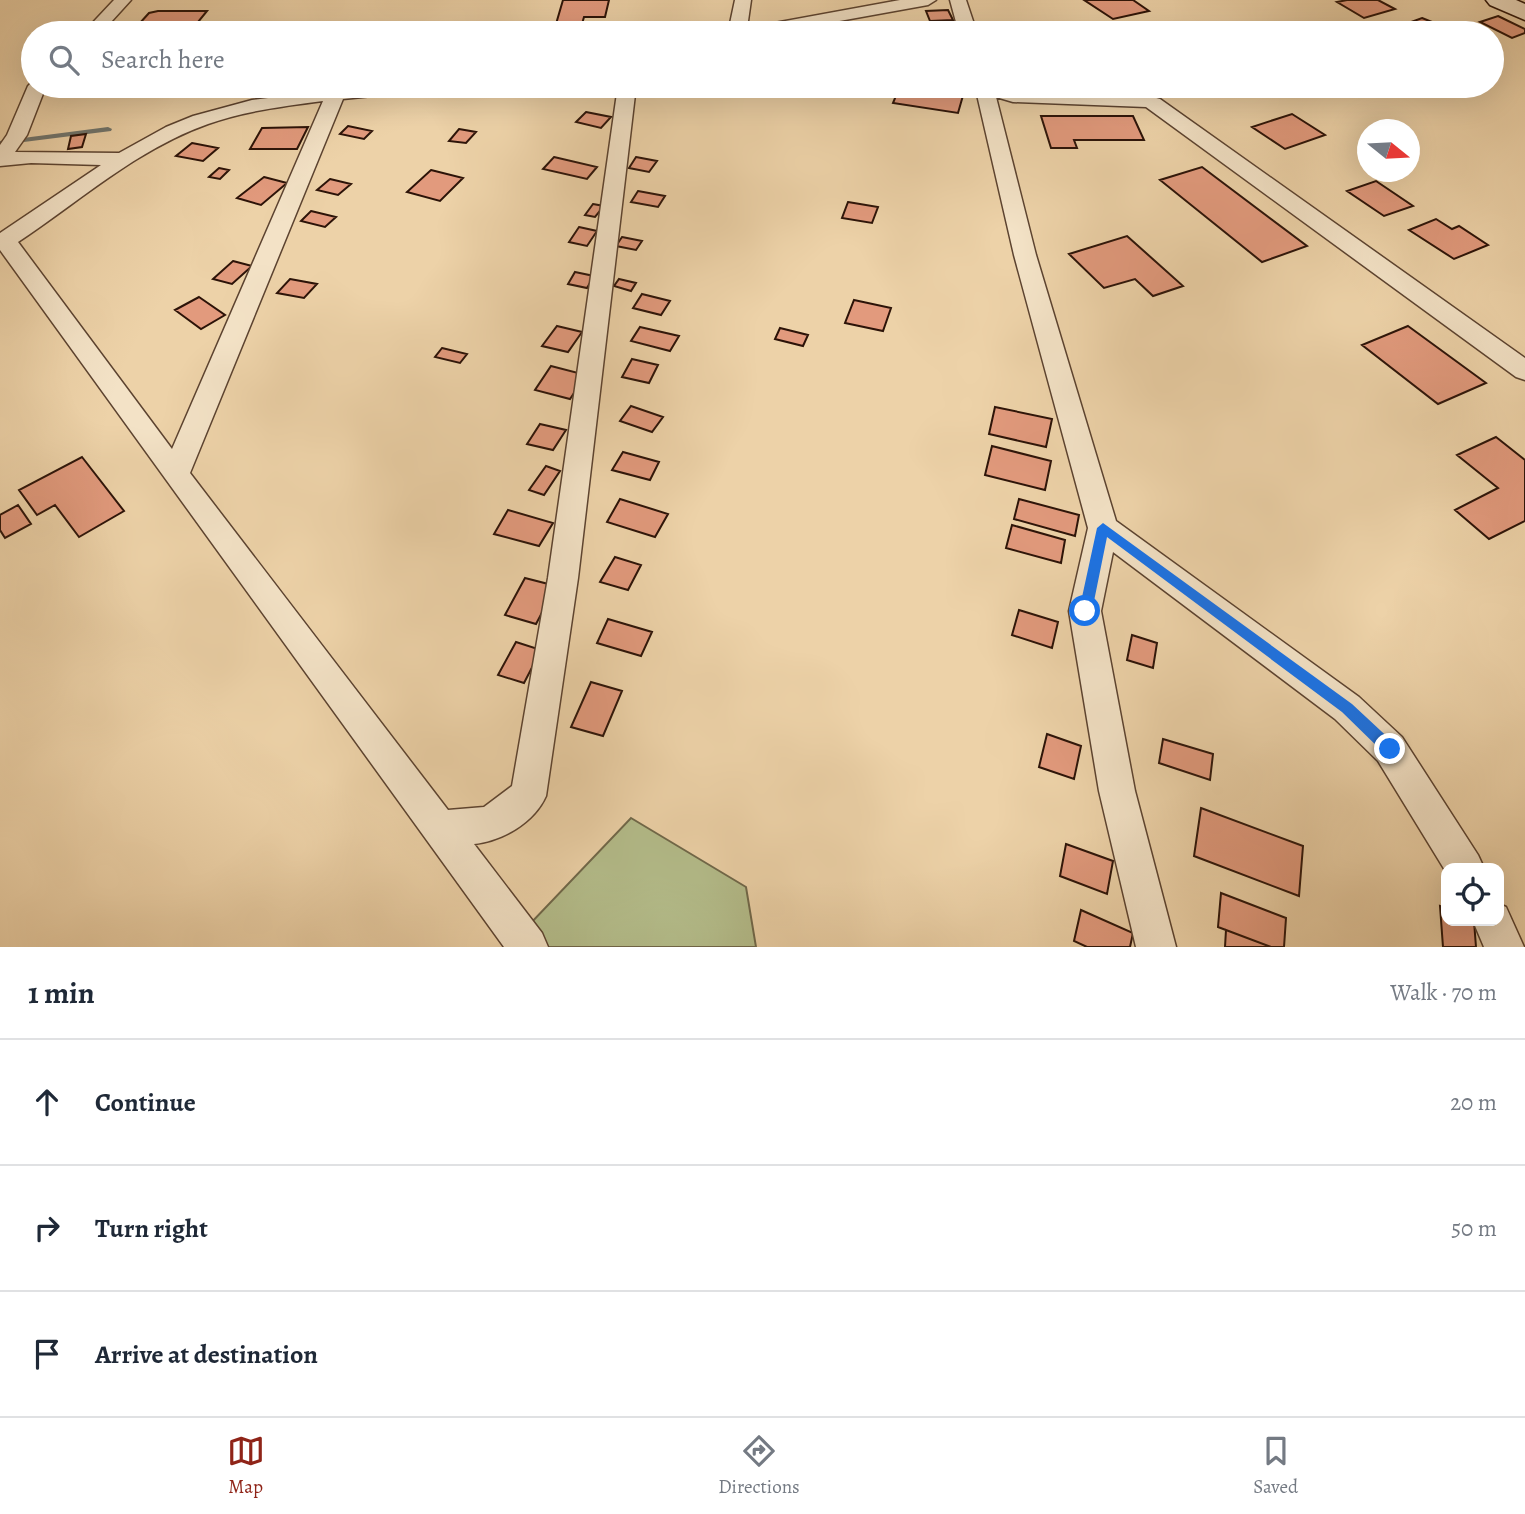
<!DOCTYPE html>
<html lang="en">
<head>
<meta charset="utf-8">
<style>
	:root { --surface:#fff; --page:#f6f6f7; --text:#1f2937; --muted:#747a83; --line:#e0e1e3; --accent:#8f2418 }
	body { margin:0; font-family:Alegreya,serif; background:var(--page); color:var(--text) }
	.controls { position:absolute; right:21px; bottom:21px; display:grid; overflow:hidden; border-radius:14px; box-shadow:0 7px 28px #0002 }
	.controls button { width:63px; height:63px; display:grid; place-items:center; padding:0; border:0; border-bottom:2px solid var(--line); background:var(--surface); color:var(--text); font:35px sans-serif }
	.compass { position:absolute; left:1357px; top:119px; width:63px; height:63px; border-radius:50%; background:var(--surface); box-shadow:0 7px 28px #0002; rotate:108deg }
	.stop { position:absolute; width:21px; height:21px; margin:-16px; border:5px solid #1a73e8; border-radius:50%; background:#fff }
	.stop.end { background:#1a73e8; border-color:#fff; box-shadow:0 2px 7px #0008 }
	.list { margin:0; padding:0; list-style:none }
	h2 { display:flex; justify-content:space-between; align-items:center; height:91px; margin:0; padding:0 28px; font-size:30px }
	h2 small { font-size:23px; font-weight:400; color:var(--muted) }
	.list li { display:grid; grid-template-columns:46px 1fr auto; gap:21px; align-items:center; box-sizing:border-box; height:126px; padding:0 28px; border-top:2px solid var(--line) }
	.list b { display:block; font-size:26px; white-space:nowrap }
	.list em { font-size:23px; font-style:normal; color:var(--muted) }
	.icon { flex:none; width:38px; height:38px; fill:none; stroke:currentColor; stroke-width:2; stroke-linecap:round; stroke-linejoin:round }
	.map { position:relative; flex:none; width:1525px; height:947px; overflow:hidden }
	.search { position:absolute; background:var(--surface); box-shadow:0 7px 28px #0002; left:21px; right:21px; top:21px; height:77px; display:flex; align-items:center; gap:18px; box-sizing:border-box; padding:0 24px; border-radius:38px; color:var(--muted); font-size:26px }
	.sheet { height:469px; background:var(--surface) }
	nav { display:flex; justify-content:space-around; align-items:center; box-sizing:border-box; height:98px; border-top:2px solid var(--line); background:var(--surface); font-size:19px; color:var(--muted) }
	nav a { display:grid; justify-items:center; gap:4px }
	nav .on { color:var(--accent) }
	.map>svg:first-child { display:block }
	.green { fill:#b4bd8b; stroke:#70684a; stroke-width:2 }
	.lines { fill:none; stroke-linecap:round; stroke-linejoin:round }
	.stream { fill:#6f746d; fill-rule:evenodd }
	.building { fill:#e29a7d; stroke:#2c1308; stroke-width:2 }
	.street-casing { stroke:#5c4330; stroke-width:3 }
	.secondary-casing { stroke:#2c1308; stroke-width:3 }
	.street { fill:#f3e2c6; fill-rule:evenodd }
	.secondary { fill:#f3e2c6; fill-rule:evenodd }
	.route { fill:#1a73e8 }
</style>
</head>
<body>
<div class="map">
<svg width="1525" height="947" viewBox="0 0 1525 947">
	<rect width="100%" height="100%" fill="#edd2a8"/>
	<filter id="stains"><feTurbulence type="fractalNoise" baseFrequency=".00286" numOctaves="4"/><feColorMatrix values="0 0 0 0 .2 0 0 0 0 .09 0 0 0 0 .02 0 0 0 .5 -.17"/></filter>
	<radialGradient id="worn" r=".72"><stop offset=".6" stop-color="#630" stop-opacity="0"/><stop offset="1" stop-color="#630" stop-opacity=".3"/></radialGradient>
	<path class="green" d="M631 818 746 887 756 947H508Z"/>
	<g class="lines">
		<path class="stream" d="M108 127 112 129 111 131 0 145V141Z"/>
	</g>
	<path class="building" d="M563 0H609L605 17H584L582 24H556Z
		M1084 0H1133L1149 11 1113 19Z
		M1347 0H1378L1395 9 1364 18 1337 2Z
		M948 10 953 20 930 21 926 11Z
		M158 11H207L190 32H139L146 24H139L149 13Z
		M1498 16 1525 29V33L1512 38 1480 22Z
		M1422 18 1437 24 1440 23 1462 33H1414L1417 32 1403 25Z
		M948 23 951 33H916L913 24Z
		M1174 26 1184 33H1145Z
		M900 86H922L964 92 958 113 893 103Z
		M586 112 611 117 601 128 576 122Z
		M1292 114 1325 135 1285 149 1252 127Z
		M1041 116H1133L1144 140H1074L1077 148H1051Z
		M348 126 372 131 364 139 340 134Z
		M308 127 297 149H250L262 128Z
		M459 129 476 132 466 143 449 141Z
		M86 134 82 147 68 149 71 136Z
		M192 143 218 148 203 161 176 156Z
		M554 157 597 167 587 179 543 169Z
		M636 157 657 161 649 172 629 168Z
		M1202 167 1307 246 1262 262 1160 180Z
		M219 168 229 170 220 179 209 177Z
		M431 170 463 178 440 201 407 192Z
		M264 177 287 183 261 205 237 198Z
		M330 179 351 184 338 195 317 190Z
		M1376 181 1413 206 1384 216 1347 191Z
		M638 191 665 196 658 207 631 202Z
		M848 202 878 207 872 223 842 218Z
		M593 204 604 206 595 217 585 215Z
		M311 211 336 217 325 227 301 221Z
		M1436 219 1452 229 1459 226 1488 245 1454 259 1409 230Z
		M579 227 597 231 587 246 569 242Z
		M1127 236 1183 286 1153 296 1135 279 1104 288 1069 254Z
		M622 237 642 241 636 250 616 246Z
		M233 261 252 266 232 284 213 279Z
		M575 272 594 276 587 288 568 284Z
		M290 279 317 284 304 298 277 293Z
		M619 279 636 283 631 291 614 286Z
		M642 294 670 301 661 315 633 308Z
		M199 297 225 315 201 329 175 310Z
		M854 300 891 308 883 331 845 323Z
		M557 326 582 332 568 352 542 346Z
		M1408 326 1486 383 1438 404 1362 345Z
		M640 327 679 336 670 351 631 341Z
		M780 328 808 335 803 346 775 339Z
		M442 348 467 354 460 363 435 357Z
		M632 359 658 365 649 383 622 377Z
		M551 366 586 375 570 399 535 390Z
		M631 406 663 417 652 432 620 421Z
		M995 407 1052 419 1046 447 989 434Z
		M540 424 566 430 553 450 527 444Z
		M1496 437 1525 460V521L1489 539 1455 510 1498 488 1457 455Z
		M992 446 1051 461 1045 490 985 475Z
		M623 452 659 462 650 480 612 470Z
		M82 457 124 511 79 537 55 505 37 515 19 490Z
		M546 466 560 471 544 495 529 490Z
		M620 499 668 514 655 537 607 522Z
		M1019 499 1079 515 1075 536 1014 519Z
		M18 505 31 524 5 538 0 530V515Z
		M508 510 553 523 539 546 494 534Z
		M1012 525 1065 540 1061 563 1006 548Z
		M615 557 641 565 628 590 600 582Z
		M525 578 556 586 536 624 505 615Z
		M1019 610 1058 622 1052 648 1012 635Z
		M608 619 652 632 641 656 597 643Z
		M1132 635 1157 643 1153 668 1127 660Z
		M516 642 541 650 524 683 498 675Z
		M591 682 622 691 603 736 571 727Z
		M1047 734 1081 746 1074 779 1039 767Z
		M1163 739 1213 754 1210 780 1159 763Z
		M1201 808 1303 846 1299 896 1194 856Z
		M1066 844 1113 861 1107 894 1060 876Z
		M1221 893 1286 918 1284 947H1271L1218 927Z
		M1440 906 1446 908V921H1474L1476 947H1443Z
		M1081 910 1133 933 1130 947H1087L1074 941Z
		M1226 930 1271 947H1225Z"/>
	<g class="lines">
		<defs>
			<path id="street" d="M114 0H131L101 33H83Z
				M735 0H751L747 28 900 0H936L928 5 773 33H728Z
				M950 0H966L977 33H959Z
				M33 81V86H46L27 135 15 152 119 153 166 127 193 116 252 100 366 86H421L412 92 343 99 190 473 448 810 484 807 512 786 548 578 618 86H636L578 578 546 796C534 823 502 841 474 844L542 933 548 947H504L0 250V233L101 165 31 163 0 166V145L7 135 28 86ZM323 101 172 449 18 242C80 201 137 149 208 124 245 111 284 106 323 101Z
				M975 86H998L1014 90 1138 93 1160 99 1525 358V380L1516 377 1146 107 1013 102 996 97 1036 255 1116 521 1359 697 1402 737 1478 855 1484 868H1446V872L1378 761 1335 719 1113 552 1101 611 1135 791 1176 947H1136L1099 791 1069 611 1088 528 1014 255Z
				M1499 904 1506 907 1524 947H1484L1473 921H1499Z"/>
			<path id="secondary" d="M1486 0H1516L1525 4V20L1490 5Z"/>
		</defs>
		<use href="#street" class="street-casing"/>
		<use href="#secondary" class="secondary-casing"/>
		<use href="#street" class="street"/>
		<use href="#secondary" class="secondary"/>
	</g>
	<path class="route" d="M1103 523 1352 704 1395 744V754H1385L1342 712 1107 537 1092 611 1090 615H1081L1079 611 1097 528Z"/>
	<rect width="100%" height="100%" filter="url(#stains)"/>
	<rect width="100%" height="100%" fill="url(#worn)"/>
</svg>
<div class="controls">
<button><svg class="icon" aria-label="locate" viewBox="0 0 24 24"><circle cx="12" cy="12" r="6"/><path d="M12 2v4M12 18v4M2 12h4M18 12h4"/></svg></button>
</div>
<svg class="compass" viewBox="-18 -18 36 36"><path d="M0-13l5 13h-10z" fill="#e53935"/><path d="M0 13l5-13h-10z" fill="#747a83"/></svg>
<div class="stop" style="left:1085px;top:611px"></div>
<div class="stop end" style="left:1390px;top:749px"></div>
<div class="search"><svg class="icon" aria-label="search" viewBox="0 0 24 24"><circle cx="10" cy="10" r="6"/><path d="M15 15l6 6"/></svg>Search here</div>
</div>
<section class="sheet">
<h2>1 min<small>Walk · 70 m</small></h2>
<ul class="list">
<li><svg class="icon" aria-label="ahead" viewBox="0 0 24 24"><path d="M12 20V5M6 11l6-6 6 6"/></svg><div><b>Continue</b></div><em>20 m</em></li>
<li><svg class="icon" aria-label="right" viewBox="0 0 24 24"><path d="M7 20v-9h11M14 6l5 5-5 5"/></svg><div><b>Turn right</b></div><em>50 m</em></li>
<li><svg class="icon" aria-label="arrive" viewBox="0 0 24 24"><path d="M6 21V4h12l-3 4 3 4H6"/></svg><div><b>Arrive at destination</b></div></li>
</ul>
</section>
<nav>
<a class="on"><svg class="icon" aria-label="map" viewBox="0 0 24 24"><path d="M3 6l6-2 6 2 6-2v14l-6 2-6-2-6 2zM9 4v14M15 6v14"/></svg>Map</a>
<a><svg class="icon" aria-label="directions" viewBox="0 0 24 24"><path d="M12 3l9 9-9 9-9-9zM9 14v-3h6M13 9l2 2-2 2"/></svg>Directions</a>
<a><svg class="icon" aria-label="saved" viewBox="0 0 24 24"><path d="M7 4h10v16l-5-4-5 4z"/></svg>Saved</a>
</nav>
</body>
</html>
